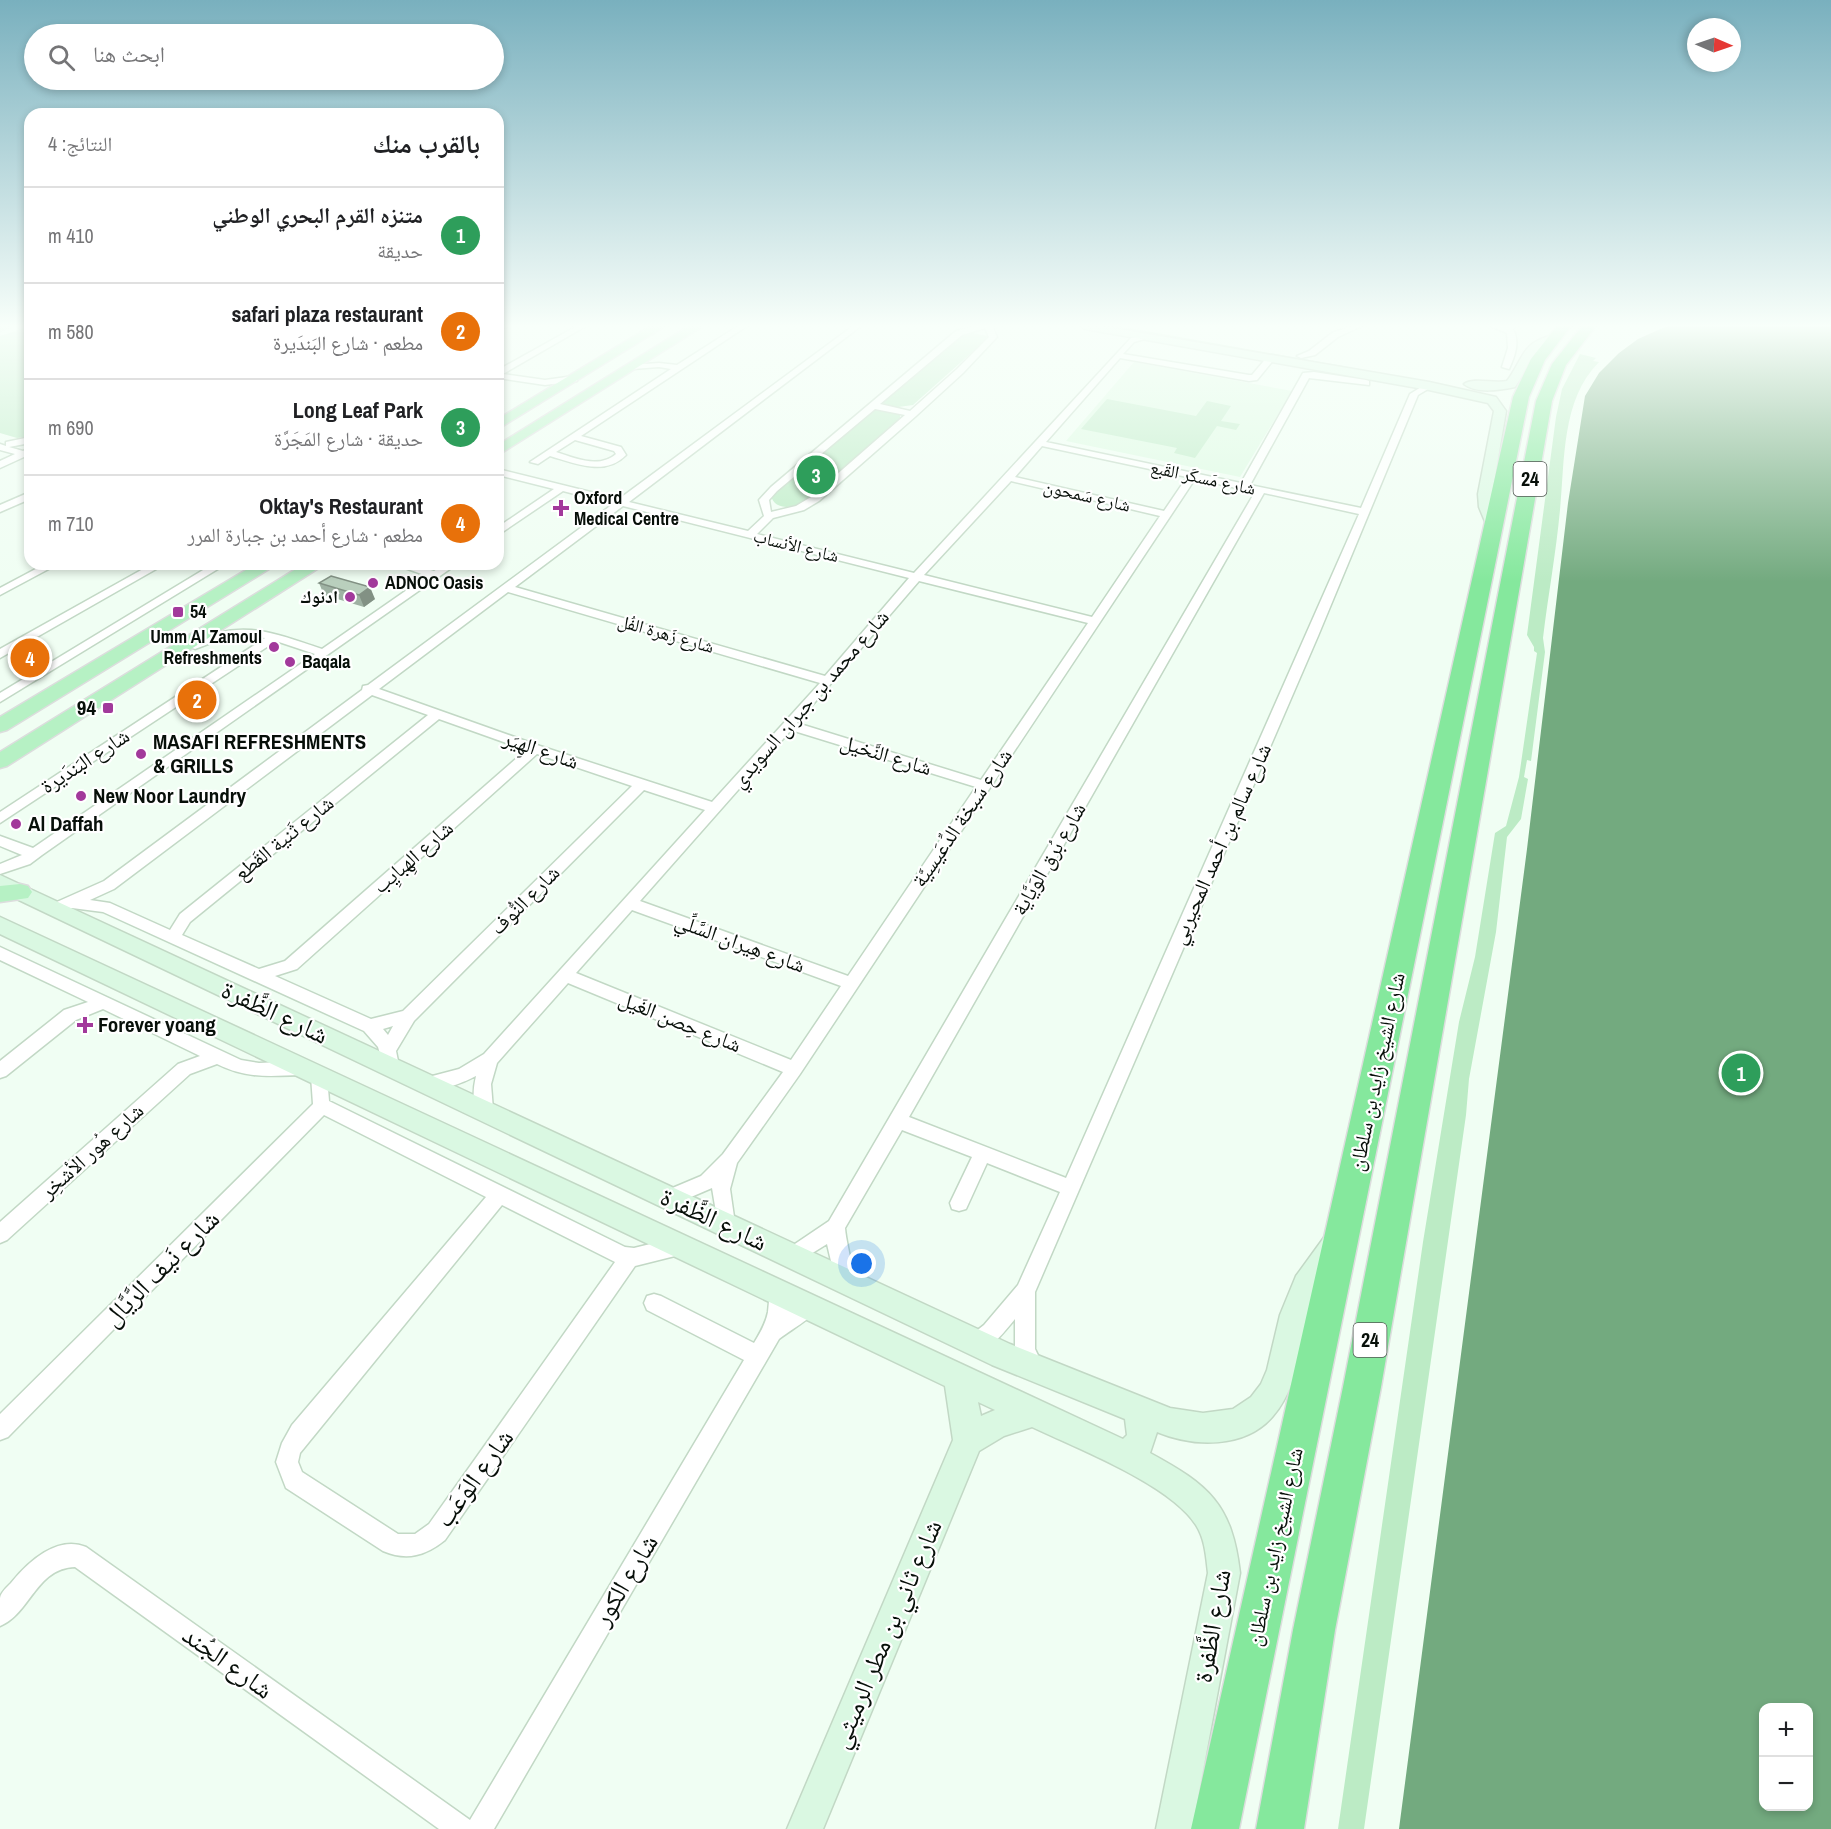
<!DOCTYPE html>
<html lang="ar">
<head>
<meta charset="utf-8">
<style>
	:root { --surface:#fff; --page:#f6f6f6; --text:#202124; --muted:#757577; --line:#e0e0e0; --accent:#2563eb }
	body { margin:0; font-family:"Archivo Narrow","Noto Naskh Arabic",sans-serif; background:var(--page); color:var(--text); direction:rtl }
	.controls { position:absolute; right:18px; bottom:18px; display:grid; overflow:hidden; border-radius:12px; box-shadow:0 3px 9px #0003 }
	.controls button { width:54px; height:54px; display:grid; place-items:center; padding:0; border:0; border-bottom:2px solid var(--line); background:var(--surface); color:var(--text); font:30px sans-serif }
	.compass { position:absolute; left:1687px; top:18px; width:54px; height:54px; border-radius:50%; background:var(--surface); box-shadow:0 3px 9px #0003; rotate:92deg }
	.you { position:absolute; left:862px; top:1264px; width:21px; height:21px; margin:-15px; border:4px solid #fff; border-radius:50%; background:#1a73e8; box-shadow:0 0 0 9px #1a73e833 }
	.badge { display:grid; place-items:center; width:39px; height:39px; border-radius:50%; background:var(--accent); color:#fff; font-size:20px; font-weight:700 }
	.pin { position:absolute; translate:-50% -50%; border:3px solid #fff; box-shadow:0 2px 6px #0006 }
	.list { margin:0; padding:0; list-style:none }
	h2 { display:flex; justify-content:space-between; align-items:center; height:78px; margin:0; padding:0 24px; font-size:26px }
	h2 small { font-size:20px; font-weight:400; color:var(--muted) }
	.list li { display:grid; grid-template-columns:39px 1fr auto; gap:18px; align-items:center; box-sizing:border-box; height:96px; padding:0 24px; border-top:2px solid var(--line) }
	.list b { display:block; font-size:22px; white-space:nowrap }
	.list p { margin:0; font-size:20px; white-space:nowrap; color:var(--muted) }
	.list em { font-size:20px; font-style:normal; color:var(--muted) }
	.icon { flex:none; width:33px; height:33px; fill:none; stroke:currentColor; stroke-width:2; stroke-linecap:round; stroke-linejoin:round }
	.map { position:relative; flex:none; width:1831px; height:1829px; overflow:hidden; direction:ltr }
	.search { position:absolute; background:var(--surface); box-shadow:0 3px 9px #0003; left:24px; top:24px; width:480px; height:66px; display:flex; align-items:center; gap:15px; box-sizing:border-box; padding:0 21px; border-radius:33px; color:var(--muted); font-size:22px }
	.panel { position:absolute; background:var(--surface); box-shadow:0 3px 9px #0003; left:24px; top:108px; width:480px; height:462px; border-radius:18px; direction:rtl }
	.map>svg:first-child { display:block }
	.built { fill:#dcfae1 }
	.green { fill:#bcebc5 }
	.water { fill:#73aa7f; fill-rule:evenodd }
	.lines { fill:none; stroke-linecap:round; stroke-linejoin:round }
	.street-casing { stroke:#c2d8c5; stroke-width:3 }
	.secondary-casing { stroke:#c2d8c5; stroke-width:3 }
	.primary-casing { stroke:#dcdddd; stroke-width:3 }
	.highway-casing { stroke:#dcdddd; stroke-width:3 }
	.street { fill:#fff; fill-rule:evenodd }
	.secondary { fill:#daf8e2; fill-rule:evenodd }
	.primary { fill:#b6f1c4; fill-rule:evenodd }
	.highway { fill:#85e89d; fill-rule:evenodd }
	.wall { fill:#9fb2a3 }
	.shaded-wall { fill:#829184 }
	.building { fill:#b9cfbd; stroke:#829184; stroke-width:1.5 }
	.poi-dot { fill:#a2399b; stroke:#fff; stroke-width:2 }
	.labels { text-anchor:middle; stroke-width:4.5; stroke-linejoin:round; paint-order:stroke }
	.far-street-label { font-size:18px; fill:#070f09; stroke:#fff }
	.far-poi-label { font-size:18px; font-weight:bold; fill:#070f09; stroke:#fff; text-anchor:start }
	.shield { fill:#fff; stroke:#515753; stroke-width:1.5 }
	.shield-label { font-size:20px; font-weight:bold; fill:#070f09 }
	.street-label { font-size:21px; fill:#070f09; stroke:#fff }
	.poi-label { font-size:21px; font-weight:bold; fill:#070f09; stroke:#fff; text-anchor:start }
	.near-street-label { font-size:26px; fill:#070f09; stroke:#fff }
</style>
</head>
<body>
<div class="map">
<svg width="1831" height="1829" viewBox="0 0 1831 1829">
	<rect width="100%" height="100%" fill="#f0fef3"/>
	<path class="built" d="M1134 362 1292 391 1240 477 1066 441Z"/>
	<path class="green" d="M30 326V436L17 438 0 433V336Z
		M1102 326H1118L1449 385H1448Z
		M968 332 988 336V338L913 405 891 408 883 403 882 400 960 333Z
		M1580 354 1596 358 1593 361 1599 362C1561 400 1565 461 1560 510 1556 553 1548 596 1543 638L1545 652 1531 761 1527 760 1524 777 1528 779 1521 819 1507 837 1496 932 1469 1079 1466 1115 1364 1829H1338L1423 1242 1459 1022 1475 957 1495 833 1506 826 1519 777 1537 653 1534 651V647L1527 635 1556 417 1562 389Z
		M1107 399 1196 416 1207 401 1231 406 1221 421 1240 424 1236 430 1217 426 1195 458 1174 453 1177 448 1081 429Z
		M879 409 900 414V418L805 502C794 508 775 511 771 496L869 411Z"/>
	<path class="water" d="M1667 326H1831V1829H1399L1527 849 1568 503 1585 396 1599 373 1619 353 1638 339ZM1764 1708H1808V1806H1764Z"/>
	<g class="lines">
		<defs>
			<path id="street" d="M498 326H509L498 331Z
				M577 326H586L503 374 545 380 574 376 577 377V381L545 385 498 378V370Z
				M738 326H747L581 436 621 447 626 455C605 477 574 463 550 456L538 464 530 462 671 369 659 367 633 369H630V365L659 363 677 365ZM575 440 614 451 616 454C599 469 575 458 556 452Z
				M853 326H861L629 502 748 531 764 516 759 500 771 487 956 331 975 326H992L997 337 963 373 916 416 819 501 804 510 773 518 757 534 914 573 1131 338 1148 335 1152 337 1134 342 1123 354 1249 375H1252L1268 356 1275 358 1257 380 1249 381 1120 358 1046 442 1241 483 1303 373 1314 372 1366 380 1369 381V385L1309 378 1250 485 1361 508 1410 394 1426 384 1433 386 1418 395 1318 636 1035 1292V1349L1044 1368 1041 1375 1034 1378 1027 1375 1015 1350V1319C1004 1332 994 1346 977 1353L970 1350 967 1343 970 1336 984 1325 1018 1285 1060 1192 987 1163 966 1209 959 1211 952 1209 950 1203 972 1157 902 1130 845 1228C846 1244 856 1274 851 1287L844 1289 837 1287 827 1244 793 1265 786 1262 783 1256 786 1250 829 1221 1255 492 1195 479 800 1074 737 1163 730 1189 735 1224 733 1230 726 1233 719 1230 712 1188 670 1206 663 1204 661 1198 663 1192 701 1176 723 1154 783 1072 568 983 497 1063 491 1084 493 1110 490 1115 484 1117 478 1115C472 1103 473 1089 476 1076 463 1083 435 1094 421 1089L418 1084 421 1079 459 1069 484 1054 705 810 644 790 414 1021 396 1051 399 1066 397 1071 391 1073 385 1071 378 1047 364 1031 103 912 72 908 55 914 50 913 48 909 50 905 104 881 362 690 363 686 368 685 613 504 563 491 498 535V527L554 489 498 475V469L619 499ZM985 328 989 337 957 369 910 411 880 404 962 335ZM875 409 905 415 811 497 796 506 771 512 769 500 777 491ZM1042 446 1187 477 1164 511 1015 477ZM1011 481 1160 516 1092 617 924 575ZM1264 493 1359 514 1066 1178 909 1117ZM623 506 909 578 825 676 515 587ZM919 581 1088 623 981 780 797 723ZM508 592 820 683 712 802 540 746 379 689ZM372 695 428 715 180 914 170 930 110 903 90 900 114 889ZM439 719 526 750 285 961 259 969 182 935 190 922ZM791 730 976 787 848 976 640 901ZM537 754 632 786 403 1011 371 1019 275 976 297 969ZM632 910 841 986 791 1060 576 973ZM393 1026 388 1035 383 1029Z
				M1352 326H1362L1338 337 1315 355 1301 358 1297 356 1309 351 1332 333Z
				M1490 326H1516L1513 329C1520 342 1515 356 1509 369L1502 367 1508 348 1507 333Z
				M30 437V443L9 447 23 451 30 448V457H24L0 468V461L15 454 0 450V444L6 446V442Z
				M30 492V499L0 512V505Z
				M45 564H58L0 595V588Z
				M152 564H165L0 658V649Z
				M213 564H226L0 702V693Z
				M394 564H410L434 571 445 564H457L42 855 30 864 0 874V864L22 855 0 846V836L33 848 315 654 276 641 0 823V812L265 638 244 635 229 636 195 649 191 647V643C241 618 273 633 322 649L427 576Z
				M0 947 241 1060 259 1063 301 1061 307 1063 309 1068 307 1073 301 1075C269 1076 247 1079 217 1064L190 1074 7 1240 0 1243V1222L178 1064 200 1056 103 1009 76 1020 6 1076 0 1078V1061L64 1010 88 1002 0 960Z
				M319 1069 325 1071 327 1076 329 1101 625 1247 634 1248 679 1237 686 1240 689 1246 686 1252 679 1255 635 1266 445 1540C425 1556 407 1561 383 1551L286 1488 276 1462 282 1443 292 1425 486 1197 324 1115 8 1437 0 1440V1414L313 1104 311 1076 313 1071ZM502 1205 615 1262 429 1524 415 1534H398L302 1472 298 1462 300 1453Z
				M779 1285 786 1287 789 1294 788 1308 808 1298 815 1301 818 1308C814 1317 789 1331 779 1339L494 1829H439L75 1567C36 1568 30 1614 0 1626 0 1617 0 1606 0 1598 1 1592 7 1587 11 1583 28 1562 57 1535 86 1547L470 1820 744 1360 647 1310 644 1303 647 1296 654 1294 661 1296 754 1343C760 1333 766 1323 768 1312 769 1303 769 1296 772 1287Z"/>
			<path id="secondary" d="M1080 326H1101L1429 382 1496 397 1506 411 1492 494 1493 507 1501 528 1494 532 1489 531 1479 507 1478 494 1494 411 1488 403 1429 390 1085 329Z
				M1553 335 1557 336V340C1529 349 1530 365 1515 387 1500 390 1477 394 1464 384 1474 377 1494 384 1507 381 1524 358 1521 343 1553 335Z
				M0 875 1010 1344 1170 1408 1203 1413 1233 1409 1251 1397 1261 1384 1267 1370 1280 1315 1296 1276 1328 1232 1337 1229 1346 1232 1350 1241C1340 1263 1320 1280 1311 1304 1303 1328 1302 1355 1293 1380 1288 1393 1282 1406 1273 1416 1245 1449 1193 1447 1157 1432L1150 1453C1209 1485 1232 1504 1240 1573L1192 1829H1156L1208 1573C1206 1556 1205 1539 1196 1525 1170 1484 1076 1448 1032 1427L1004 1436 979 1451 823 1829H787L953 1440 945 1386 0 934V917L1123 1439 1127 1435 1125 1419 992 1365 0 891ZM978 1402 995 1410 981 1416Z"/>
			<path id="primary" d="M0 326H11L0 331Z
				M651 326H665L498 429V419Z
				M689 326H703L498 455V445Z
				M256 564H277L7 730 0 732V717Z
				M304 564H325L7 766 0 768V752Z
				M20 884 28 886 32 892 28 898 0 902V886Z"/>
			<path id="highway" d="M1557 326H1571L1545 360 1529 397 1239 1829H1191L1513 397 1531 359Z
				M1582 326H1596L1566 365 1552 401 1381 1387 1335 1630 1304 1829H1256L1293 1630 1343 1387 1536 401 1552 364Z"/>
		</defs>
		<use href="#street" class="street-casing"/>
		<use href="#secondary" class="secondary-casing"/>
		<use href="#primary" class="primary-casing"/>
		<use href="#highway" class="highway-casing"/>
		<use href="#street" class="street"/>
		<use href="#secondary" class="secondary"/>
		<use href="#primary" class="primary"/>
		<use href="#highway" class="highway"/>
	</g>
	<path class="wall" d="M319 583 375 599 364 607 324 595Z"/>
	<path class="shaded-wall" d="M370 587 375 599 364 607 359 595Z"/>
	<path class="building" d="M331 576 370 587 359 595 319 583Z"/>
	<linearGradient id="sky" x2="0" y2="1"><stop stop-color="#79b0be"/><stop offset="0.56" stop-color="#f8fffa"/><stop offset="1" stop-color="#f8fffa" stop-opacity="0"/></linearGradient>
	<rect width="1831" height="582" fill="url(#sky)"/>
	<g class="poi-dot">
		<path d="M558 499h6v6h6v6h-6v6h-6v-6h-6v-6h6z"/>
		<circle cx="373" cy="583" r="6"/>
		<circle cx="350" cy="597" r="6"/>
		<rect x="172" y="606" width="12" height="12" rx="3"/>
		<circle cx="274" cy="647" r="6"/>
		<circle cx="290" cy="662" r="6"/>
		<rect x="102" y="702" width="12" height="12" rx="3"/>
		<circle cx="141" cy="754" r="6"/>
		<circle cx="81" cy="796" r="6"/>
		<circle cx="16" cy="824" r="6"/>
		<path d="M82 1016h6v6h6v6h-6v6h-6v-6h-6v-6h6z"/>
	</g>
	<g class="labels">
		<g class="far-street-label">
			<text transform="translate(1203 478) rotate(12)" y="6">شارع مَسكَر القَبع</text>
			<text transform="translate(1087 496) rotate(13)" y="6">شارع سَمحون</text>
			<text transform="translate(796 546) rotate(14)" y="6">شارع الأنساب</text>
			<text transform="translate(666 634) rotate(16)" y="6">شارع زَهرة الفُل</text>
		</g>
		<g class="far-poi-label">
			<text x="574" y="504">Oxford<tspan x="574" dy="21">Medical Centre</tspan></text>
			<text x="385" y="589">ADNOC Oasis</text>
			<text x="338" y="603" text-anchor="end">ادنوك</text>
			<text x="190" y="618">54</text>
			<text x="262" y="643" text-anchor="end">Umm Al Zamoul<tspan x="262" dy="21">Refreshments</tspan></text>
			<text x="302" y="668">Baqala</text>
		</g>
		<g class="shield">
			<rect x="1513.5" y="462" width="33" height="34" rx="4.5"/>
			<rect x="1353.5" y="1323" width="33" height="34" rx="4.5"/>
		</g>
		<g class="shield-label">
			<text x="1530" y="486">24</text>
			<text x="1370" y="1347">24</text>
		</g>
		<g class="street-label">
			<text transform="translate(810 699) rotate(-49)" y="7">شارع محمد بن جبران السويدي</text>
			<text transform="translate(541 750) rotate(19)" y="7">شارع الهِيَر</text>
			<text transform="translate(886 755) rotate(17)" y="7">شارع النَّخيل</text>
			<text transform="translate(85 761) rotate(-33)" y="7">شارع البَندَيرة</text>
			<text transform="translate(962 818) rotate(-56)" y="7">شارع سَبخة الدِّعَيسِيَّة</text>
			<text transform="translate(284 838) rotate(-39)" y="7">شارع ثَنية القَطع</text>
			<text transform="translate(1221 844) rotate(-66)" y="7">شارع سالم بن أحمد المحيربي</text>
			<text transform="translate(413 857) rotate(-41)" y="7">شارع الهِبايِب</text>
			<text transform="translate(1049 859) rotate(-60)" y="7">شارع بُرق الوَيَّاية</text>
			<text transform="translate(525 900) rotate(-45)" y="7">شارع النُّوف</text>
			<text transform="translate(740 943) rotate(20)" y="7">شارع هِيران السَّلِّي</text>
			<text transform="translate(680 1022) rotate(22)" y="7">شارع حِصن الغَيل</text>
			<text transform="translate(1377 1072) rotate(-78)" y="7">شارع الشيخ زايد بن سلطان</text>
			<text transform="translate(92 1151) rotate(-42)" y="7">شارع هُور الأشخِر</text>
			<text transform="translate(1275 1547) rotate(-78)" y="7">شارع الشيخ زايد بن سلطان</text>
		</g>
		<g class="poi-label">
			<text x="96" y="715" text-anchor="end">94</text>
			<text x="153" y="749">MASAFI REFRESHMENTS<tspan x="153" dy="24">&amp; GRILLS</tspan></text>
			<text x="93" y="803">New Noor Laundry</text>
			<text x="28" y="831">Al Daffah</text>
			<text x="98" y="1032">Forever yoang</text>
		</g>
		<g class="near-street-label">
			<text transform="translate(275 1012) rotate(25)" y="9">شارع الظَّفرة</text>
			<text transform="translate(714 1219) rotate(25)" y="9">شارع الظَّفرة</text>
			<text transform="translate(161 1268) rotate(-45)" y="9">شارع نَيف الرَّيَّال</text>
			<text transform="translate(474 1478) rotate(-54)" y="9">شارع الوَعَب</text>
			<text transform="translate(625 1580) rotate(-59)" y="9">شارع الكور</text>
			<text transform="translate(1212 1626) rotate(-80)" y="9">شارع الظَّفرة</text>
			<text transform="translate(886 1634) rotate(-67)" y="9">شارع ثاني بن مطر الرميثي</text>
			<text transform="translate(228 1662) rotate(36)" y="9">شارع الجُند</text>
		</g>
	</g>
</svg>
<div class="controls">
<button>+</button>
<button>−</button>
</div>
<svg class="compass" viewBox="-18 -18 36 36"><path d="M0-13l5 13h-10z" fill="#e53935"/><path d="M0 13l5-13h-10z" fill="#757577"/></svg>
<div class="you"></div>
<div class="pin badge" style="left:1741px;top:1073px;background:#2e9e5b">1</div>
<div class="pin badge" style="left:197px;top:700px;background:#e8710a">2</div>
<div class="pin badge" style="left:816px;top:475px;background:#2e9e5b">3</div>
<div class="pin badge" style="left:30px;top:658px;background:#e8710a">4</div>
<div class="search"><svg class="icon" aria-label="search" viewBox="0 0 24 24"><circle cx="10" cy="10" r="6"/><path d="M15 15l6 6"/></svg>ابحث هنا</div>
<section class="panel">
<h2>بالقرب منك<small>النتائج: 4</small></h2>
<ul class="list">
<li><span class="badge" style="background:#2e9e5b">1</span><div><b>متنزه القرم البحري الوطني</b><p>حديقة</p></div><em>410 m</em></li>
<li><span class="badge" style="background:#e8710a">2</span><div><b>safari plaza restaurant</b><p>مطعم · شارع البَندَيرة</p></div><em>580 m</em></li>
<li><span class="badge" style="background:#2e9e5b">3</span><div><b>Long Leaf Park</b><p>حديقة · شارع المَجَرَّة</p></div><em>690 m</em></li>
<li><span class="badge" style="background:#e8710a">4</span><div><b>Oktay's Restaurant</b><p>مطعم · شارع أحمد بن جبارة المرر</p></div><em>710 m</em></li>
</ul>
</section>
</div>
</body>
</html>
